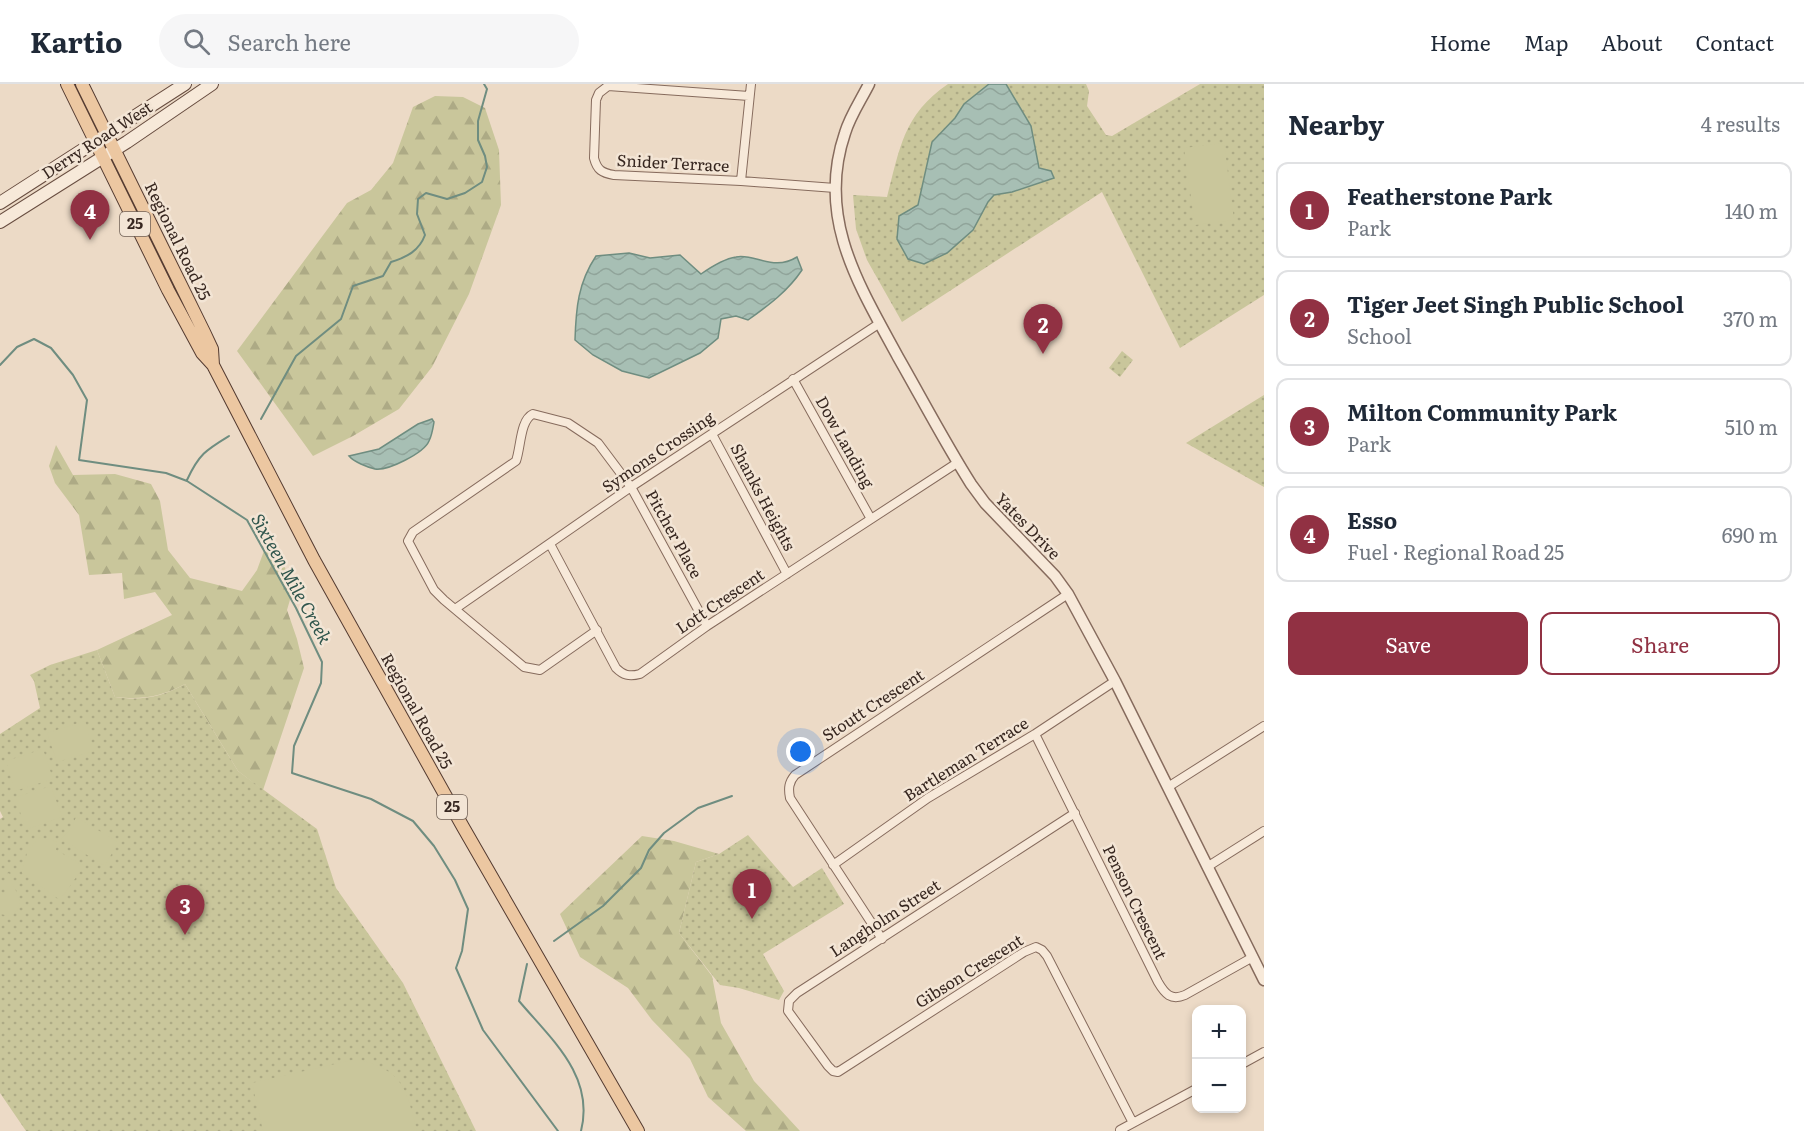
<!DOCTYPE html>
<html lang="en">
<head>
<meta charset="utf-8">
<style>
	:root { --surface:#fff; --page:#f6f6f7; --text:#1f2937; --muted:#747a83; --line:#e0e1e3; --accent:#913143 }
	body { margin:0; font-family:Literata,serif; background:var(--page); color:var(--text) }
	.controls { position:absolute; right:18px; bottom:18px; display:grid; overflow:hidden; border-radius:12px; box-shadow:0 3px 9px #0003 }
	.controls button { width:54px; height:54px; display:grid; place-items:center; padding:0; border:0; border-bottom:2px solid var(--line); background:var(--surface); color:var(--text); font:30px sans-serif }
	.you { position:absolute; left:801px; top:668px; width:21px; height:21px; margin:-15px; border:4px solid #fff; border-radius:50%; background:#1a73e8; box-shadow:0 0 0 9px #1a73e833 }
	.badge { display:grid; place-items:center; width:39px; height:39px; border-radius:50%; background:var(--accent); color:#fff; font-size:20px; font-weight:700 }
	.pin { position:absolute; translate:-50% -50px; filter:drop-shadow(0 2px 3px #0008) }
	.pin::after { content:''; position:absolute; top:32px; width:21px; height:18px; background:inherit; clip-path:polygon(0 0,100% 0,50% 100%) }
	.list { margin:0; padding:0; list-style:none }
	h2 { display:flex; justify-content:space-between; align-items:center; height:78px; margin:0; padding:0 24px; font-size:26px }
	h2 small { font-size:20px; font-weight:400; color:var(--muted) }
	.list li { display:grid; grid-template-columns:39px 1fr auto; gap:18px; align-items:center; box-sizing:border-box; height:96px; margin:0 12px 12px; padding:0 12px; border:2px solid var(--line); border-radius:12px }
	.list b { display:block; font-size:22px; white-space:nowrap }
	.list p { margin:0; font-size:20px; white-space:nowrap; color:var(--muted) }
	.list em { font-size:20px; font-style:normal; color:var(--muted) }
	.actions { display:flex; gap:12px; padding:18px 24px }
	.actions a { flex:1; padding:14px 0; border:2px solid var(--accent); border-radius:12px; text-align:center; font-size:21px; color:var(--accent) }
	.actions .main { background:var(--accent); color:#fff }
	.icon { flex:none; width:33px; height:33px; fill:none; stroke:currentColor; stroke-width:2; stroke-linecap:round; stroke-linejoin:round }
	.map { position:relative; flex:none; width:1264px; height:1047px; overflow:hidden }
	header { display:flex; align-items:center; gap:36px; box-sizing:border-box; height:84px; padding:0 30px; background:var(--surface); border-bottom:2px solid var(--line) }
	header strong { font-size:28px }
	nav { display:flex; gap:33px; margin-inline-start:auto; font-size:21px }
	.search { width:420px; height:54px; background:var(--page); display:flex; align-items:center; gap:15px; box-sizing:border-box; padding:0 21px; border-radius:33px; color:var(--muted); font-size:22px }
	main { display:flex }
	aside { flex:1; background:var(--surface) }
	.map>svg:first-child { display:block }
	.forest { fill:url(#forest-firs) }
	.park { fill:url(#park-dots) }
	.pitch { fill:#c9c69b }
	.water { fill:url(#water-waves); stroke:#6f8d80; stroke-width:1.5 }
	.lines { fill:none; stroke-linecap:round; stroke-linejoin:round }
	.stream { stroke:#6f8d80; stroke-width:2 }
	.minor-casing { stroke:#866b5d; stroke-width:10 }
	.tertiary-casing { stroke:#866b5d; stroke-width:13 }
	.secondary-casing { stroke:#684d40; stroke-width:14 }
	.primary-casing { stroke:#543b31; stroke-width:14 }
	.minor { stroke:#f7e9d9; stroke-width:8 }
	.tertiary { stroke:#f7e9d9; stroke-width:10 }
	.secondary { stroke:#f7e9d9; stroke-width:12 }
	.primary { stroke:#ecc7a1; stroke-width:12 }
	.labels { text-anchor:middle; stroke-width:5; stroke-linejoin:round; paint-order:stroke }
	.shield { fill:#f3e5d5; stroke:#6f6056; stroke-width:1.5 }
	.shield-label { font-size:15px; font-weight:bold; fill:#372720 }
	.street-label { font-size:16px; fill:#372720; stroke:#f3e5d5 }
	.water-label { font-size:18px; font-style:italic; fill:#30564d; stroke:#f3e5d5 }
</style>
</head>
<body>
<header>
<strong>Kartio</strong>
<div class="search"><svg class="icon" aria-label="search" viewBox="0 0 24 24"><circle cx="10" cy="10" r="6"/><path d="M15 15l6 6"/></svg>Search here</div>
<nav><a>Home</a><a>Map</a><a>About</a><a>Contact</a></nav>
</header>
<main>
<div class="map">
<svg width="1264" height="1047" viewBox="0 0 1264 1047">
	<defs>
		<pattern id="forest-firs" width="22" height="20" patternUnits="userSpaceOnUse" patternTransform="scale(1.5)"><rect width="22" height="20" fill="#c9c69b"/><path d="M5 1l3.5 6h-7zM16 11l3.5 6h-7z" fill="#adaa85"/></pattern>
		<pattern id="park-dots" width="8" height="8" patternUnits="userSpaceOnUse" patternTransform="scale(1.5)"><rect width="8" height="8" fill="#c9c69b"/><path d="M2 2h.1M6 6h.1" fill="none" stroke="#adaa85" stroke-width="1.8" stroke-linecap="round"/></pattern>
		<pattern id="water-waves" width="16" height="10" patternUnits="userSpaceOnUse" patternTransform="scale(1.5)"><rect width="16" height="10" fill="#a7bfb4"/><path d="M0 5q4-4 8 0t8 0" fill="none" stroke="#90a49a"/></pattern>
	</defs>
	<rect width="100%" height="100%" fill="#ecdac6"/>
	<path class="forest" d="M435 12 463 13 485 24 499 66 501 121 469 210 432 283 399 325 353 352 313 372 237 267 347 119 371 106 393 79 413 23Z
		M56 361 73 391 115 390 151 400 160 417 168 466 190 494 242 507 257 486 265 464 279 472 294 502 287 526 297 555 304 584 263 706 238 687 185 600C161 613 142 616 115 613L97 566 172 531 155 508 124 515 122 489 89 491 79 431 55 399 49 382Z
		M642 752 674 757 719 770 696 778 679 849 712 892 721 939 754 997 800 1047H746L708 1013 690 975 652 936 628 904 580 873 560 830Z"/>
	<path class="park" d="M948 0H1086L1089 7 1087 22 1106 51 1112 52 1200 0H1264V211L1180 264 1102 108 902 238 867 176 856 145 853 111 887 113C900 64 903 31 948 0Z
		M1122 267 1133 276 1120 293 1109 284Z
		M1264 311V403L1186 359Z
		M97 566 115 613C142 617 161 613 185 600L238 687 317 745 336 804 403 899 476 1047H26L0 1009V735L3 733 0 727V650L40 624 34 597 30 591 50 581Z
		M748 751 793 803 822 784 844 820 763 870 784 907 779 916 739 904 720 901 679 849 696 778 719 770Z"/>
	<path class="pitch" d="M1224 59 1234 136 1195 141 1184 64Z
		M85 637 94 667 57 678 47 649Z
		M43 665 53 695 15 707 6 677Z
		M51 702 62 733 25 746 16 713Z
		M76 733 118 758 105 782 61 755 71 745Z
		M39 753 57 758 56 766 84 782 60 816 22 789 27 769Z
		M9 789C12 794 12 799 14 803 20 814 24 824 10 832L0 830V809L1 811 6 808V791Z
		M357 975C404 987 406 1004 417 1047H263L252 999Z"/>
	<path class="water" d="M989 0H1006L1031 42 1039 84 1051 87 1054 94 1012 108 994 111 988 118 973 146 947 169 924 180 908 175 897 155 899 132 918 121 932 58 955 34 964 20Z
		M629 169 650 174 680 171 701 190C711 183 723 175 736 173 755 169 773 188 797 173L802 186C788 207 769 221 748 236L736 232 721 235 718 254 700 269 649 294 622 287 593 271 575 256C576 224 578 199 596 172Z
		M432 335 434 338C433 344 432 351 429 357 424 369 388 387 375 385 367 383 354 378 349 372L379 365 418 340Z"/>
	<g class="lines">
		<path class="stream" d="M0 281 17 263 34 255 51 264 73 291 87 316 79 376 166 389 187 397 247 436 296 524 322 578 321 599 294 662 292 689 371 715 413 737 434 762 455 796 468 825 462 867 456 884 483 946 558 1047
			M261 335 296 272 341 235 353 202 383 192 391 178C407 173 419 167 425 151L417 130 418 115 426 109 447 115 465 109 482 98 487 83 485 72 478 56V37L487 5 484 0
			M187 396C199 370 206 366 229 352
			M554 857 603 822 641 784 649 766 664 749 698 724 732 712
			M527 880 519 917C551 955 595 992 581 1047"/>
		<defs>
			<path id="minor" d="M749 12 608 2 599 9 596 16 594 74C597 86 602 89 614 91L741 97 835 104
				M741 97 751 0
				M793 295 871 435
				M712 350 787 490
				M550 460 616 584C623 591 629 593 640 590L707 542 957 379
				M455 525 631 403 880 239
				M597 546 540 586 524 583 444 516 434 506 408 457 413 448 516 377C521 363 520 336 533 330L568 339 598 359 631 403 707 542
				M1035 650 1158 898C1165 910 1171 917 1185 911L1253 873
				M1168 703 1264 642
				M1075 729 797 909 789 917 788 927 828 982 833 987 838 988 1024 868 1036 863 1042 866 1047 872 1133 1039
				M833 781 928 714 1035 650 1115 597
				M1207 783 1264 747
				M882 855 790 714C788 704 789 698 795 691L1068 510
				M1242 980 1264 968
				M1120 1046 1196 1005"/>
			<path id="tertiary" d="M869 0C861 16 850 32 845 49 816 134 859 201 898 273 922 315 945 359 971 400L985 419 1055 492 1068 510 1115 597 1264 896"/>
			<path id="secondary" d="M0 119 185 0
				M0 138 127 58 212 0"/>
			<path id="primary" d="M67 0 168 206 202 269 213 281 314 476 463 743 638 1047
				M82 0 204 248 212 265 213 281"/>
		</defs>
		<use href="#minor" class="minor-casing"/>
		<use href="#tertiary" class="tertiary-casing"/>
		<use href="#secondary" class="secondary-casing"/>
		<use href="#primary" class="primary-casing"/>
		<use href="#minor" class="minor"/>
		<use href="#tertiary" class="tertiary"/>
		<use href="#secondary" class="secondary"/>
		<use href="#primary" class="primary"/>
	</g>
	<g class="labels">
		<g class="shield">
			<rect x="120" y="128" width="30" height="24" rx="4.5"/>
			<rect x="437" y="711" width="30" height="24" rx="4.5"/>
		</g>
		<g class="shield-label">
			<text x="135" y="145">25</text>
			<text x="452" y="728">25</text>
		</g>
		<g class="street-label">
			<text transform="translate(97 56) rotate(-33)" y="6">Derry Road West</text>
			<text transform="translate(673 79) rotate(3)" y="6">Snider Terrace</text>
			<text transform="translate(178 157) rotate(64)" y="6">Regional Road 25</text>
			<text transform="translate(845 358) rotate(61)" y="6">Dow Landing</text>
			<text transform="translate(658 368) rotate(-34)" y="6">Symons Crossing</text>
			<text transform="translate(763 413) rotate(62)" y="6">Shanks Heights</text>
			<text transform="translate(1028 442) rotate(46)" y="6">Yates Drive</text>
			<text transform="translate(674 450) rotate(61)" y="6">Pitcher Place</text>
			<text transform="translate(720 517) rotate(-34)" y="6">Lott Crescent</text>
			<text transform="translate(873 621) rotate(-33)" y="6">Stoutt Crescent</text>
			<text transform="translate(417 627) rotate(61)" y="6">Regional Road 25</text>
			<text transform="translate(966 675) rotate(-32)" y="6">Bartleman Terrace</text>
			<text transform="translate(1135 818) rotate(64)" y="6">Penson Crescent</text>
			<text transform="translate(885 834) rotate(-33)" y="6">Langholm Street</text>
			<text transform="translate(969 887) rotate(-32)" y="6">Gibson Crescent</text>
		</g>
		<g class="water-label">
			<text transform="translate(291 495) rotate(61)" y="6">Sixteen Mile Creek</text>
		</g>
	</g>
</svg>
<div class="controls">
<button>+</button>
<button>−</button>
</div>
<div class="you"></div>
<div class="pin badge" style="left:752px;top:835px">1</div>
<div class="pin badge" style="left:1043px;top:270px">2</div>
<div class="pin badge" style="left:185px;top:851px">3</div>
<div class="pin badge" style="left:90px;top:156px">4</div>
</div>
<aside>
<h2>Nearby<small>4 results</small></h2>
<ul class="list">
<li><span class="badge">1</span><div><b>Featherstone Park</b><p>Park</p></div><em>140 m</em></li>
<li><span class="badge">2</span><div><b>Tiger Jeet Singh Public School</b><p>School</p></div><em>370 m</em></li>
<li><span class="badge">3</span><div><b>Milton Community Park</b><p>Park</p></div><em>510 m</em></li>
<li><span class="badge">4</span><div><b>Esso</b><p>Fuel · Regional Road 25</p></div><em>690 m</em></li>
</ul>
<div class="actions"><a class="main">Save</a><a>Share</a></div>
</aside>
</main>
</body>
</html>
